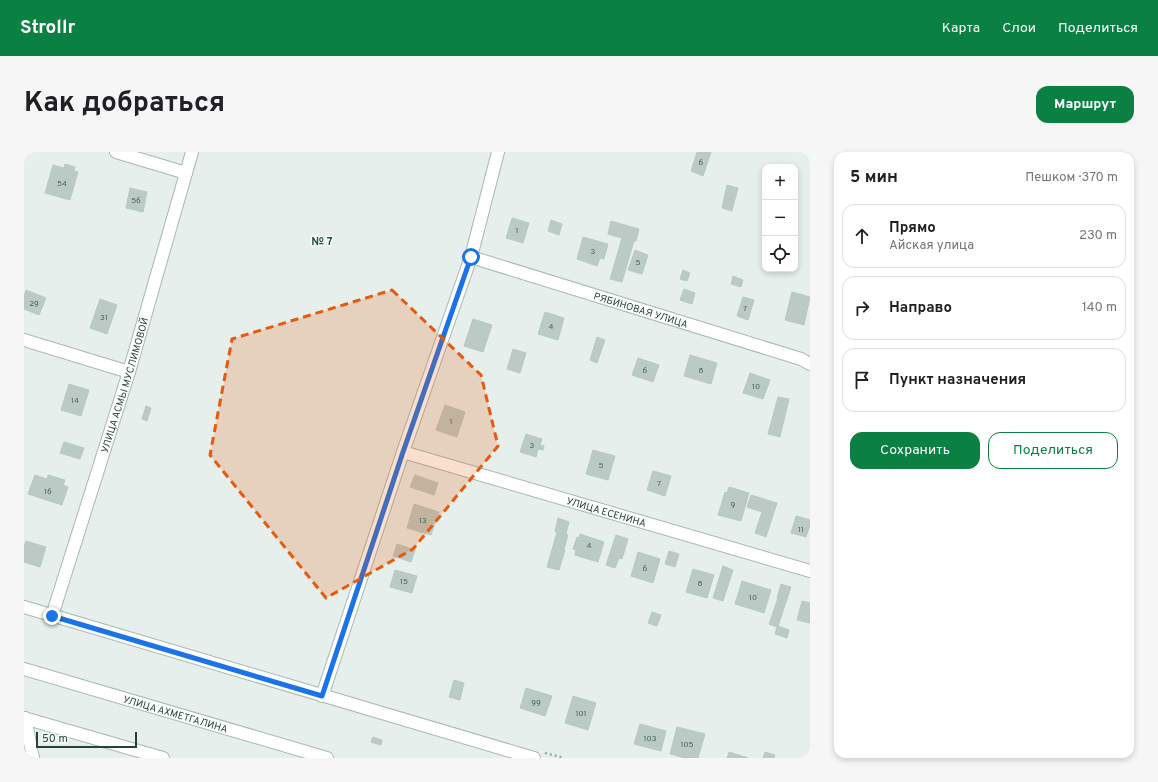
<!DOCTYPE html>
<html lang="ru">
<head>
<meta charset="utf-8">
<style>
	:root { --surface:#fff; --page:#f6f6f6; --text:#202124; --muted:#757577; --line:#e0e0e0; --accent:#0b8043 }
	body { margin:0; font-family:Overpass,sans-serif; background:var(--page); color:var(--text) }
	.controls { position:absolute; right:12px; top:12px; display:grid; overflow:hidden; border-radius:8px; box-shadow:0 2px 6px #0003 }
	.controls button { width:36px; height:36px; display:grid; place-items:center; padding:0; border:0; border-bottom:1px solid var(--line); background:var(--surface); color:var(--text); font:20px sans-serif }
	.scale { position:absolute; left:12px; bottom:10px; width:101px; box-sizing:border-box; padding-left:4px; border:2px solid #24423a; border-top:0; font-size:11px; line-height:14px; white-space:nowrap; color:#24423a; -webkit-text-stroke:3px #f7fbf9; paint-order:stroke }
	.stop { position:absolute; width:12px; height:12px; margin:-9px; border:3px solid #1a73e8; border-radius:50%; background:#fff }
	.stop.end { background:#1a73e8; border-color:#fff; box-shadow:0 1px 4px #0008 }
	.list { margin:0; padding:0; list-style:none }
	h2 { display:flex; justify-content:space-between; align-items:center; height:52px; margin:0; padding:0 16px; font-size:17px }
	h2 small { font-size:13px; font-weight:400; color:var(--muted) }
	.list li { display:grid; grid-template-columns:26px 1fr auto; gap:12px; align-items:center; box-sizing:border-box; height:64px; margin:0 8px 8px; padding:0 8px; border:1px solid var(--line); border-radius:12px }
	.list b { display:block; font-size:15px; white-space:nowrap }
	.list p { margin:0; font-size:13px; white-space:nowrap; color:var(--muted) }
	.list em { font-size:13px; font-style:normal; color:var(--muted) }
	.actions { display:flex; gap:8px; padding:12px 16px }
	.actions a { flex:1; padding:9px 0; border:1px solid var(--accent); border-radius:12px; text-align:center; font-size:14px; color:var(--accent) }
	.actions .main { background:var(--accent); color:#fff }
	.icon { flex:none; width:22px; height:22px; fill:none; stroke:currentColor; stroke-width:2; stroke-linecap:round; stroke-linejoin:round }
	.map { position:relative; flex:none; width:786px; height:606px; overflow:hidden; border-radius:12px }
	header { display:flex; align-items:center; gap:24px; box-sizing:border-box; height:56px; padding:0 20px; background:var(--accent); color:#fff }
	header strong { font-size:19px }
	nav { display:flex; gap:22px; margin-inline-start:auto; font-size:14px }
	.intro { display:flex; align-items:center; justify-content:space-between; box-sizing:border-box; height:96px; padding:0 24px }
	h1 { margin:0; font-size:28px }
	.button { padding:10px 18px; border-radius:12px; background:var(--accent); color:#fff; font-size:14px; font-weight:700 }
	main { display:flex; gap:24px; padding:0 24px }
	aside { flex:1; background:var(--surface); border-radius:12px; box-shadow:0 2px 6px #0003 }
	.map>svg:first-child { display:block }
	.building { fill:#bbcac4; stroke:#b8c9c2 }
	.lines { fill:none; stroke-linecap:round; stroke-linejoin:round }
	.street-casing { stroke:#a8b8b2; stroke-width:14 }
	.secondary-casing { stroke:#a4bbb3; stroke-width:14 }
	.path { stroke:#86b3a5; stroke-width:2.5; stroke-dasharray:2 3; stroke-linecap:butt }
	.street { stroke:#fff; stroke-width:12 }
	.secondary { stroke:#fff; stroke-width:12 }
	.route { stroke:#1a73e8; stroke-width:5 }
	.marked { fill:#e8590c; fill-opacity:0.2; stroke:#e8590c; stroke-width:3; stroke-dasharray:8 5; stroke-linejoin:round }
	.labels { text-anchor:middle; stroke-width:3; stroke-linejoin:round; paint-order:stroke }
	.number-label { font-size:8px; fill:#4a645c }
	.street-label { font-size:10px; fill:#24423a; stroke:#f7fbf9 }
	.neighbourhood-label { font-size:11px; font-weight:bold; fill:#1f5548; stroke:#f7fbf9 }
</style>
</head>
<body>
<header>
<strong>Strollr</strong>
<nav><a>Карта</a><a>Слои</a><a>Поделиться</a></nav>
</header>
<div class="intro"><h1>Как добраться</h1><a class="button">Маршрут</a></div>
<main>
<div class="map">
<svg width="786" height="606" viewBox="0 0 786 606">
	<rect width="100%" height="100%" fill="#e6efeb"/>
	<path class="building" d="M673 0H687L679 24 667 19Z
		M41 12 51 15 50 19 54 20 46 48 21 41 29 13 40 16Z
		M703 33 714 36 708 59 698 56Z
		M106 36 123 40 119 60 102 56Z
		M488 66 505 71 499 91 482 86Z
		M527 68 538 72 535 83 524 79Z
		M587 69 615 77 612 89H610L598 130 586 127 598 86 584 82Z
		M559 85 584 92 580 107 576 106 573 114 553 107Z
		M611 98 624 103 618 122 604 118Z
		M659 118 666 121 663 129 656 127Z
		M709 124 719 128 717 135 707 132Z
		M660 137 671 141 668 152 656 148Z
		M2 138 22 146 15 163 0 157V144Z
		M768 140 786 145 780 173 761 168Z
		M719 145 730 148 724 168 713 164Z
		M76 147 93 153 83 182 66 176Z
		M521 160 540 166 534 188 514 182Z
		M449 167 468 173 459 200 440 194Z
		M573 185 581 188 573 211 566 208Z
		M489 197 502 201 496 221 483 217Z
		M666 203 693 211 687 232 660 224Z
		M614 206 635 213 629 230 608 223Z
		M726 221 746 228 739 247 719 241Z
		M45 232 65 238 57 264 37 258Z
		M754 245 765 247 756 285 744 282Z
		M421 253 441 260 433 285 412 278Z
		M122 254 127 256 123 269 118 267Z
		M502 282 518 287 516 293 520 294 519 298 514 297 512 305 496 300Z
		M40 290 60 296 56 307 36 301Z
		M569 298 591 304 584 328 562 322Z
		M629 319 647 324 641 344 623 338Z
		M11 323 23 327 24 323 41 328 39 333 44 335 38 353 4 342Z
		M391 323 414 331 410 343 386 335Z
		M705 335 725 341 717 369 694 363 701 340 703 341Z
		M727 343 753 351 742 385 731 381 738 360 723 355Z
		M390 352 415 360 407 383 383 376Z
		M772 364 786 368V373L782 385 767 381Z
		M534 366 545 370 542 382 544 383 540 397 541 398 535 418 523 415 533 380H531Z
		M556 382 580 390 574 410 551 403 552 398 549 397 553 385 555 386Z
		M592 383 604 387 598 407 595 406 591 416 582 413Z
		M2 389 22 395 16 415 0 410V394Z
		M373 392 391 398 387 410 369 404Z
		M645 399 655 402 651 415 641 412Z
		M614 400 636 407 629 431 607 424Z
		M699 414 709 418 699 449 689 446Z
		M669 417 690 423 683 446 662 440Z
		M371 418 393 424 388 441 366 435Z
		M718 429 747 438 740 461 711 452Z
		M757 432 767 435 754 474 765 478 763 486 751 482 753 475 745 472 754 446H753Z
		M778 449 786 451V471L773 468Z
		M628 460 637 463 633 474 624 471Z
		M430 528 440 531 436 548 425 545Z
		M502 536 528 544 521 564 496 556Z
		M549 544 572 551 564 578 541 571Z
		M616 572 642 579 637 599 610 592Z
		M653 575 681 582 674 606H661L646 602Z
		M349 585 358 588 357 593 347 590Z
		M705 600 724 606H703Z
		M741 600 751 603 750 606H739Z"/>
	<g class="lines">
		<defs>
			<g id="street">
				<path d="M92 0 162 21"/>
				<path id="s1" d="M447 105 777 207 786 212"/>
				<path d="M0 188 105 220"/>
				<path id="s2" d="M379 300 786 419"/>
				<path d="M0 455 510 606"/>
				<path id="s3" d="M28 464 105 220 168 0"/>
				<path d="M298 544 379 300 447 105 474 0"/>
				<path d="M0 566 139 606"/>
				<path d="M1 566 9 606"/>
			</g>
			<g id="secondary">
				<path id="s4" d="M0 517 303 606"/>
			</g>
		</defs>
		<use href="#street" class="street-casing"/>
		<use href="#secondary" class="secondary-casing"/>
		<path class="path" d="M521 601 540 606"/>
		<use href="#street" class="street"/>
		<use href="#secondary" class="secondary"/>
	</g>
	<g class="lines">
		<path class="route" d="M28 464 298 544 379 300 447 105"/>
	</g>
	<path class="marked" d="M368 138 457 223 474 294 389 397 302 446 186 303 208 187Z"/>
	<g class="labels">
		<g class="number-label">
			<text x="677" y="13">6</text>
			<text x="38" y="34">54</text>
			<text x="112" y="51">56</text>
			<text x="493" y="81">1</text>
			<text x="569" y="102">3</text>
			<text x="614" y="113">5</text>
			<text x="10" y="154">29</text>
			<text x="721" y="159">7</text>
			<text x="80" y="168">31</text>
			<text x="527" y="177">4</text>
			<text x="621" y="221">6</text>
			<text x="677" y="221">8</text>
			<text x="732" y="237">10</text>
			<text x="51" y="251">14</text>
			<text x="427" y="272">1</text>
			<text x="508" y="296">3</text>
			<text x="577" y="316">5</text>
			<text x="635" y="334">7</text>
			<text x="24" y="342">16</text>
			<text x="709" y="355">9</text>
			<text x="399" y="371">13</text>
			<text x="777" y="380">11</text>
			<text x="565" y="396">4</text>
			<text x="621" y="419">6</text>
			<text x="380" y="432">15</text>
			<text x="676" y="434">8</text>
			<text x="729" y="448">10</text>
			<text x="512" y="553">99</text>
			<text x="557" y="564">101</text>
			<text x="626" y="589">103</text>
			<text x="663" y="595">105</text>
		</g>
		<g class="street-label">
			<text dy="4" stroke="none"><textPath href="#s1" startOffset="178">РЯБИНОВАЯ УЛИЦА</textPath></text>
			<text dy="4" stroke="none"><textPath href="#s3" startOffset="242">УЛИЦА АСМЫ МУСЛИМОВОЙ</textPath></text>
			<text dy="4" stroke="none"><textPath href="#s2" startOffset="212">УЛИЦА ЕСЕНИНА</textPath></text>
			<text dy="4" stroke="none"><textPath href="#s4" startOffset="158">УЛИЦА АХМЕТГАЛИНА</textPath></text>
		</g>
		<g class="neighbourhood-label">
			<text x="298" y="93">№ 7</text>
		</g>
	</g>
</svg>
<div class="controls">
<button>+</button>
<button>−</button>
<button><svg class="icon" aria-label="locate" viewBox="0 0 24 24"><circle cx="12" cy="12" r="6"/><path d="M12 2v4M12 18v4M2 12h4M18 12h4"/></svg></button>
</div>
<div class="scale">50 m</div>
<div class="stop" style="left:447px;top:105px"></div>
<div class="stop end" style="left:28px;top:464px"></div>
</div>
<aside>
<h2>5 мин<small>Пешком · 370 m</small></h2>
<ul class="list">
<li><svg class="icon" aria-label="ahead" viewBox="0 0 24 24"><path d="M12 20V5M6 11l6-6 6 6"/></svg><div><b>Прямо</b><p>Айская улица</p></div><em>230 m</em></li>
<li><svg class="icon" aria-label="right" viewBox="0 0 24 24"><path d="M7 20v-9h11M14 6l5 5-5 5"/></svg><div><b>Направо</b></div><em>140 m</em></li>
<li><svg class="icon" aria-label="arrive" viewBox="0 0 24 24"><path d="M6 21V4h12l-3 4 3 4H6"/></svg><div><b>Пункт назначения</b></div></li>
</ul>
<div class="actions"><a class="main">Сохранить</a><a>Поделиться</a></div>
</aside>
</main>
</body>
</html>
